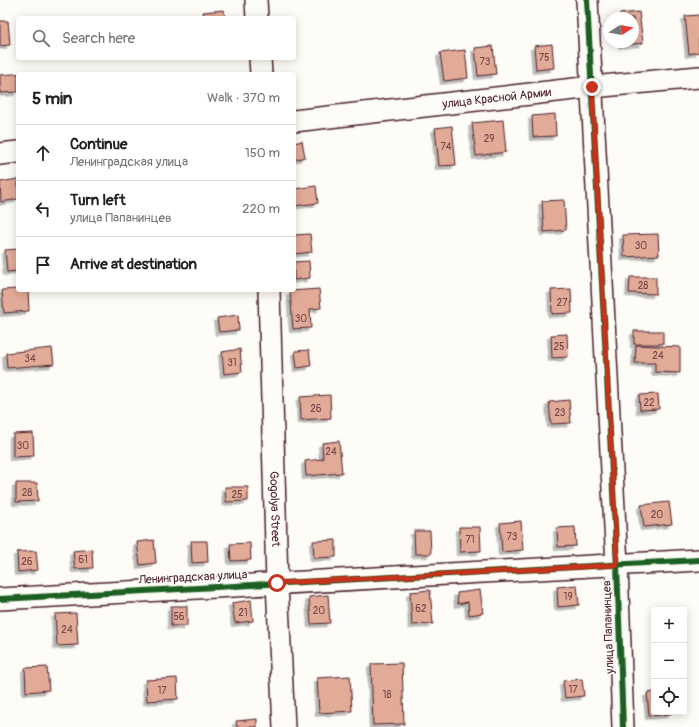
<!DOCTYPE html>
<html lang="en">
<head>
<meta charset="utf-8">
<style>
	:root { --surface:#fff; --page:#f2f2f2; --text:#202124; --muted:#757577; --line:#e0e0e0 }
	body { margin:0; font-family:Pangolin,sans-serif; background:var(--page); color:var(--text) }
	.controls { position:absolute; right:12px; bottom:12px; display:grid; overflow:hidden; border-radius:4px; box-shadow:0 2px 10px #0003 }
	.controls button { width:36px; height:36px; display:grid; place-items:center; padding:0; border:0; border-bottom:1px solid var(--line); background:var(--surface); color:var(--text); font:20px sans-serif }
	.compass { position:absolute; left:603px; top:12px; width:36px; height:36px; border-radius:50%; background:var(--surface); box-shadow:0 2px 10px #0003; rotate:79deg }
	.stop { position:absolute; width:12px; height:12px; margin:-9px; border:3px solid #c8321e; border-radius:50%; background:#fff }
	.stop.end { background:#c8321e; border-color:#fff; box-shadow:0 1px 4px #0008 }
	.list { margin:0; padding:0; list-style:none }
	h2 { display:flex; justify-content:space-between; align-items:center; height:52px; margin:0; padding:0 16px; font-size:17px }
	h2 small { font-size:13px; font-weight:400; color:var(--muted) }
	.list li { display:grid; grid-template-columns:26px 1fr auto; gap:12px; align-items:center; box-sizing:border-box; height:56px; padding:0 16px; border-top:1px solid var(--line) }
	.list b { display:block; font-size:15px; white-space:nowrap }
	.list p { margin:0; font-size:13px; white-space:nowrap; color:var(--muted) }
	.list em { font-size:13px; font-style:normal; color:var(--muted) }
	.icon { flex:none; width:22px; height:22px; fill:none; stroke:currentColor; stroke-width:2; stroke-linecap:round; stroke-linejoin:round }
	.map { position:relative; flex:none; width:699px; height:727px; overflow:hidden }
	.search { position:absolute; background:var(--surface); box-shadow:0 2px 10px #0003; left:16px; top:16px; width:280px; height:44px; display:flex; align-items:center; gap:10px; box-sizing:border-box; padding:0 14px; border-radius:4px; color:var(--muted); font-size:15px }
	.panel { position:absolute; background:var(--surface); box-shadow:0 2px 10px #0003; left:16px; top:72px; width:280px; height:220px; border-radius:4px }
	.map>svg:first-child { display:block }
	.building { fill:#e1ab97; stroke:#4a1f2b; filter:url(#shadow) }
	.lines { fill:none; stroke-linecap:round; stroke-linejoin:round }
	.minor-casing { stroke:#4a1f2b; stroke-width:24 }
	.minor { stroke:#fdfcf7; stroke-width:21 }
	.cycleway-casing { stroke:#fdfcf7; stroke-width:8 }
	.cycleway { stroke:#1b5e20; stroke-width:6 }
	.route { stroke:#c8321e; stroke-width:5 }
	.labels { text-anchor:middle; stroke-width:3.5; stroke-linejoin:round; paint-order:stroke }
	.number-label { font-size:10px; fill:#704246 }
	.street-label { font-size:12px; fill:#4a1f2b; stroke:#fdfcf7 }
</style>
</head>
<body>
<div class="map">
<svg width="699" height="727" viewBox="0 0 699 727">
	<defs>
		<filter id="shadow"><feDropShadow dx="-3.5" dy="3.5" stdDeviation="0" flood-color="#0004"/></filter>
	</defs>
	<rect width="100%" height="100%" fill="#fdfcf7"/>
	<filter id="ink" filterUnits="userSpaceOnUse"><feTurbulence type="fractalNoise" baseFrequency=".025" numOctaves="2"/><feDisplacementMap in="SourceGraphic" scale="8" xChannelSelector="R" yChannelSelector="G"/><feConvolveMatrix kernelMatrix="1 2 1 2 8 2 1 2 1" color-interpolation-filters="sRGB"/></filter>
	<g filter="url(#ink)">
		<path class="building" d="M224 10 225 18H204L203 12Z
			M639 12 643 43 622 45V42H633V18H619V14Z
			M699 15V52L689 54 685 16Z
			M0 21H8L10 45 0 46Z
			M552 44 554 68 536 70 534 46Z
			M493 46 496 74 478 76 475 48Z
			M465 50 468 78 444 81 440 53Z
			M27 73 18 74V92L0 93V75Z
			M555 114 556 136 533 137 532 116Z
			M503 120 506 152 476 156 472 123Z
			M452 126 456 165 439 166 435 128Z
			M302 141 305 157 294 160V143Z
			M18 179V199L1 202 0 182Z
			M316 186 318 203 294 206V189Z
			M564 200 566 230 544 232 542 201Z
			M310 234 312 252 294 254V235Z
			M658 234 659 255 624 257 623 235Z
			M18 249V271L7 272 5 250Z
			M309 261 310 278 294 280V262Z
			M630 277H656V294L629 293Z
			M18 289 28 290 29 311 4 313 2 290Z
			M319 289 321 308 310 309 311 328 293 329 290 291Z
			M571 289 572 313 552 314 551 290Z
			M238 315 239 330 219 332 217 318Z
			M634 331H663V344H634Z
			M567 334 568 357 552 358 551 335Z
			M636 345 680 347V373L655 372V363H635Z
			M52 348 54 364 7 368 6 353Z
			M240 349 242 372 224 374 222 352Z
			M309 350 311 366 297 368 295 351Z
			M658 394 659 409 640 410 639 395Z
			M330 395 331 418 301 420 300 397Z
			M569 400 571 423 551 424 549 402Z
			M33 433 34 456 13 457V434Z
			M339 441 342 473 306 476 305 461 323 459 322 443Z
			M16 483H37L38 501 16 502Z
			M225 487H248V501L226 502Z
			M669 502 672 524 644 527 641 505Z
			M521 521 523 550 502 552 500 523Z
			M459 527H480L481 551 460 552Z
			M575 527 576 546 558 547 557 528Z
			M414 531H430L431 554H415Z
			M154 540 156 563 140 565 137 542Z
			M336 540V557L314 558 313 541Z
			M191 541H207L208 562 192 563Z
			M250 543 251 560 231 561 230 544Z
			M92 549 93 568 75 569 73 551Z
			M36 551 38 570 18 572 17 552Z
			M577 585 579 605 558 607 557 587Z
			M430 590 433 624 412 625 410 592Z
			M480 590 483 613 469 615 468 602 458 604 457 593Z
			M328 595 330 623 311 624 309 597Z
			M251 600 253 621 235 623 232 603Z
			M171 606H187V626H171Z
			M76 613 78 645 57 646 55 614Z
			M402 663 404 724 373 725 371 664Z
			M47 667 49 690 26 692 25 668Z
			M350 676 352 711 319 713 317 678Z
			M177 678 178 699 147 701 146 680Z
			M582 679 584 696 565 698 563 681Z
			M654 692V712H671V714L649 716 647 693Z
			M257 719V727H237L236 721Z"/>
		<g class="lines">
			<defs>
				<g id="minor">
					<path d="M256 0 257 18"/>
					<path d="M587 0 617 565 623 727"/>
					<path d="M260 58 261 74"/>
					<path id="s1" d="M294 121 592 87 699 77"/>
					<path d="M0 154 18 152"/>
					<path id="s2" d="M269 290 277 583 284 727"/>
					<path d="M0 599 699 560"/>
				</g>
			</defs>
			<use href="#minor" class="minor-casing"/>
			<use href="#minor" class="minor"/>
			<defs>
				<path id="cycleway" d="M587 0 617 565 623 727
					M0 599 699 560"/>
			</defs>
			<use href="#cycleway" class="cycleway-casing"/>
			<use href="#cycleway" class="cycleway"/>
		</g>
	</g>
	<g class="lines" filter="url(#ink)">
		<path class="route" d="M277 583 617 565 592 87"/>
	</g>
	<g class="labels">
		<g class="number-label">
			<text x="544" y="61">75</text>
			<text x="485" y="65">73</text>
			<text x="489" y="142">29</text>
			<text x="446" y="150">74</text>
			<text x="641" y="249">30</text>
			<text x="643" y="289">28</text>
			<text x="562" y="306">27</text>
			<text x="301" y="322">30</text>
			<text x="559" y="350">25</text>
			<text x="658" y="359">24</text>
			<text x="30" y="362">34</text>
			<text x="232" y="366">31</text>
			<text x="649" y="406">22</text>
			<text x="316" y="412">26</text>
			<text x="560" y="416">23</text>
			<text x="23" y="449">30</text>
			<text x="331" y="455">24</text>
			<text x="27" y="496">28</text>
			<text x="237" y="498">25</text>
			<text x="657" y="518">20</text>
			<text x="512" y="540">73</text>
			<text x="470" y="543">71</text>
			<text x="83" y="563">61</text>
			<text x="27" y="565">26</text>
			<text x="568" y="600">19</text>
			<text x="421" y="612">62</text>
			<text x="319" y="614">20</text>
			<text x="243" y="616">21</text>
			<text x="179" y="620">56</text>
			<text x="67" y="633">24</text>
			<text x="573" y="693">17</text>
			<text x="162" y="694">17</text>
			<text x="387" y="698">18</text>
		</g>
		<g class="street-label">
			<text dy="4" stroke="none"><textPath href="#s1" startOffset="204">улица Красной Армии</textPath></text>
			<text dy="4" stroke="none"><textPath href="#s2" startOffset="219">Gogolya Street</textPath></text>
			<text transform="translate(193 577) rotate(-3)" y="4">Ленинградская улица</text>
			<text transform="translate(608 627) rotate(-92)" y="4">улица Папанинцев</text>
		</g>
	</g>
</svg>
<div class="controls">
<button>+</button>
<button>−</button>
<button><svg class="icon" aria-label="locate" viewBox="0 0 24 24"><circle cx="12" cy="12" r="6"/><path d="M12 2v4M12 18v4M2 12h4M18 12h4"/></svg></button>
</div>
<svg class="compass" viewBox="-18 -18 36 36"><path d="M0-13l5 13h-10z" fill="#e53935"/><path d="M0 13l5-13h-10z" fill="#757577"/></svg>
<div class="stop" style="left:277px;top:583px"></div>
<div class="stop end" style="left:592px;top:87px"></div>
<div class="search"><svg class="icon" aria-label="search" viewBox="0 0 24 24"><circle cx="10" cy="10" r="6"/><path d="M15 15l6 6"/></svg>Search here</div>
<section class="panel">
<h2>5 min<small>Walk · 370 m</small></h2>
<ul class="list">
<li><svg class="icon" aria-label="ahead" viewBox="0 0 24 24"><path d="M12 20V5M6 11l6-6 6 6"/></svg><div><b>Continue</b><p>Ленинградская улица</p></div><em>150 m</em></li>
<li><svg class="icon" aria-label="left" viewBox="0 0 24 24"><path d="M17 20v-9H6M10 6l-5 5 5 5"/></svg><div><b>Turn left</b><p>улица Папанинцев</p></div><em>220 m</em></li>
<li><svg class="icon" aria-label="arrive" viewBox="0 0 24 24"><path d="M6 21V4h12l-3 4 3 4H6"/></svg><div><b>Arrive at destination</b></div></li>
</ul>
</section>
</div>
</body>
</html>
